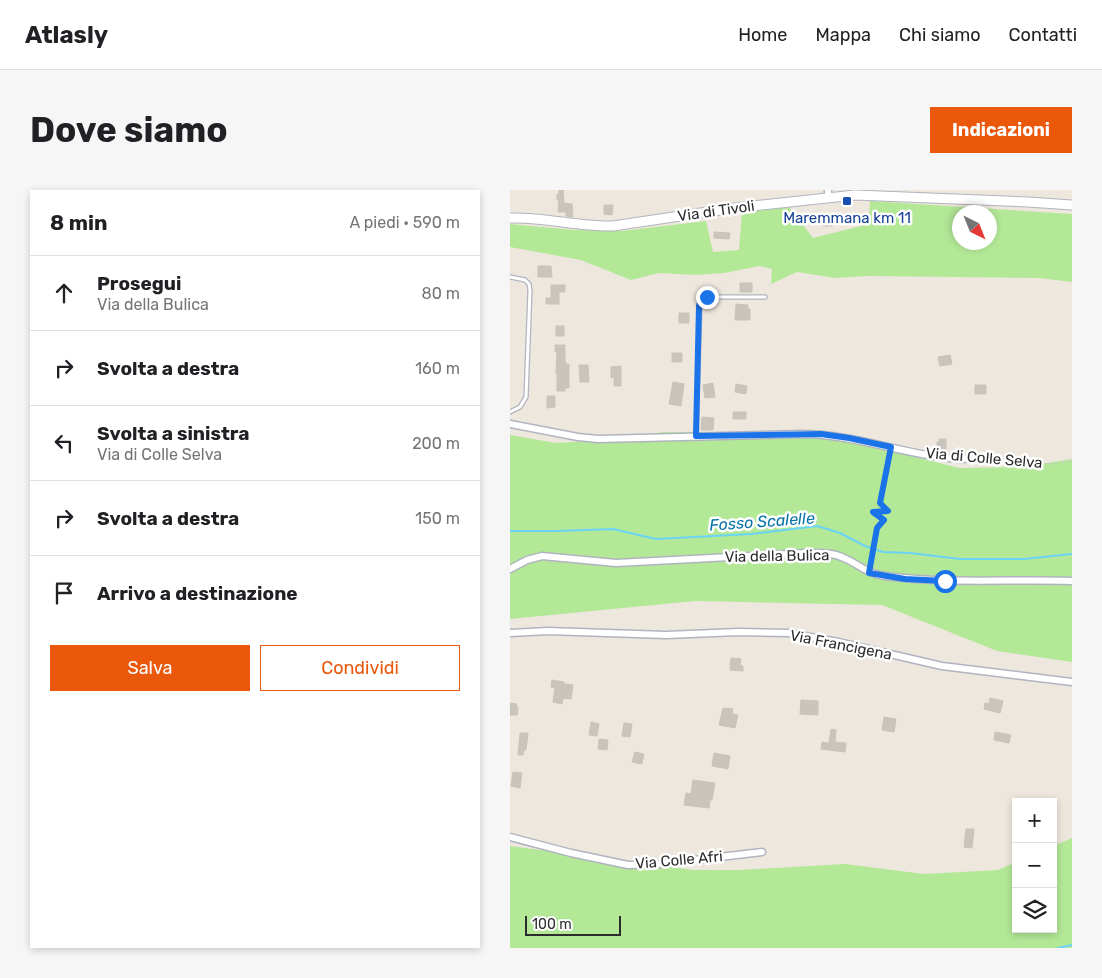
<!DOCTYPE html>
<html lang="it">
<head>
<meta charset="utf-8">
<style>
	:root { --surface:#fff; --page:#f6f6f6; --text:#202124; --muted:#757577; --line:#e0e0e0; --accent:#ea580c }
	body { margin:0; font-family:Rubik,sans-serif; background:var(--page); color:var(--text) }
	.controls { position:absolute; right:15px; bottom:15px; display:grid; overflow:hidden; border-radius:0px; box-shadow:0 2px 8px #0003 }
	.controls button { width:45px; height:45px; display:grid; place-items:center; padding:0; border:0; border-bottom:1px solid var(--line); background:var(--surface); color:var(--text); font:25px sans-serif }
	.compass { position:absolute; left:442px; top:15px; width:45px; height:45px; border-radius:50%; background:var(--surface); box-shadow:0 2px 8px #0003; rotate:137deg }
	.scale { position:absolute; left:15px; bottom:12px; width:96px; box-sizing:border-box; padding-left:5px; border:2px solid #2c2c2c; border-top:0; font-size:14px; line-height:18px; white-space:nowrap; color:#2c2c2c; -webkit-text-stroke:4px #fff; paint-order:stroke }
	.stop { position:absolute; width:15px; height:15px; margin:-11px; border:4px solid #1a73e8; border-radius:50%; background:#fff }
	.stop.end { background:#1a73e8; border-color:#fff; box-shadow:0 1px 5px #0008 }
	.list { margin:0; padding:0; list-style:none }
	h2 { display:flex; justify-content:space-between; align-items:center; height:65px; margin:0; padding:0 20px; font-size:21px }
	h2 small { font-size:16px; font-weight:400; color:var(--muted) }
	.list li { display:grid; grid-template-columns:32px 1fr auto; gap:15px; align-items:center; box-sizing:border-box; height:75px; padding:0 20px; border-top:1px solid var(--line) }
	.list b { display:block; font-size:19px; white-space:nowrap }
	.list p { margin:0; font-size:16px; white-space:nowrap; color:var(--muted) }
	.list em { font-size:16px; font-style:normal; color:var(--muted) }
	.actions { display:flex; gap:10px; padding:15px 20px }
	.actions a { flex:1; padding:11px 0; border:1px solid var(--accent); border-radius:0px; text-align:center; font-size:18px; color:var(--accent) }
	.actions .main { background:var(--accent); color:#fff }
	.icon { flex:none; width:28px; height:28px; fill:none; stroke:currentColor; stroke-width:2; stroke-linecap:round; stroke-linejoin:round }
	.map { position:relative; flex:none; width:562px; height:758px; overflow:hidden; border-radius:0px }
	header { display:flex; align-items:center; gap:30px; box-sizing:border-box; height:70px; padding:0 25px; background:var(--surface); border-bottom:1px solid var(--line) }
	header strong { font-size:24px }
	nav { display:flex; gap:28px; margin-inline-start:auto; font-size:18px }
	.intro { display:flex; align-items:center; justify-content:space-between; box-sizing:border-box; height:120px; padding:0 30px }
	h1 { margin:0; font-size:35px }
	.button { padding:12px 22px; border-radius:0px; background:var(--accent); color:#fff; font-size:18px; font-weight:700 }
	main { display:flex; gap:30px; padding:0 30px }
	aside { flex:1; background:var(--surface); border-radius:0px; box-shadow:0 2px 8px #0003 }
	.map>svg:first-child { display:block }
	.green { fill:#b3e897; fill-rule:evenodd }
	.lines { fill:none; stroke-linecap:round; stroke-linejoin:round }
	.stream { stroke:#6bd3f6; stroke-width:2 }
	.building { fill:#c9c5bc; stroke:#cac3b7 }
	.service-casing { stroke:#b1b4c0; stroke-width:5.5 }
	.minor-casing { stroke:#b1b4c0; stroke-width:9 }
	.secondary-casing { stroke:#b1b4c0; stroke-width:11 }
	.path { stroke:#c8c8c8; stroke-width:1; stroke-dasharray:4 2.5; stroke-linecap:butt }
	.service { stroke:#fff; stroke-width:3 }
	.minor { stroke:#fff; stroke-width:6 }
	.secondary { stroke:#fff; stroke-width:9 }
	.route { stroke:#1a73e8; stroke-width:6 }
	.transit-dot { fill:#1a4fb4; stroke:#fff; stroke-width:2 }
	.labels { text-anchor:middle; stroke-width:5; stroke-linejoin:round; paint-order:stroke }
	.street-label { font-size:15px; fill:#2c2c2c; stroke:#fff }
	.transit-label { font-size:15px; fill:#164399; stroke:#fff }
	.water-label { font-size:16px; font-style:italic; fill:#0571a7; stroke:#fff }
</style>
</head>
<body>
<header>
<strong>Atlasly</strong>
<nav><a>Home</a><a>Mappa</a><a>Chi siamo</a><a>Contatti</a></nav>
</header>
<div class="intro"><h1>Dove siamo</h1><a class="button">Indicazioni</a></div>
<main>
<aside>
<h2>8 min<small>A piedi · 590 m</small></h2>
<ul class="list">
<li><svg class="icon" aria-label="ahead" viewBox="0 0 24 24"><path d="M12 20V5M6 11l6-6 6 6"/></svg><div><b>Prosegui</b><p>Via della Bulica</p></div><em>80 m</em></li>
<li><svg class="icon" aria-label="right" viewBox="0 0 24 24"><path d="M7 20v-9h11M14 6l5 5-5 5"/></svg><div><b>Svolta a destra</b></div><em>160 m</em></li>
<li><svg class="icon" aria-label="left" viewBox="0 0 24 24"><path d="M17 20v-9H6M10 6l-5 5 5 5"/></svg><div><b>Svolta a sinistra</b><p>Via di Colle Selva</p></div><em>200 m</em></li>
<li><svg class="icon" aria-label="right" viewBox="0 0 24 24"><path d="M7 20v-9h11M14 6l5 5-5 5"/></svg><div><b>Svolta a destra</b></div><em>150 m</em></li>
<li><svg class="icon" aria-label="arrive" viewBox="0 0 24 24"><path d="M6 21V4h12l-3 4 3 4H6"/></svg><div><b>Arrivo a destinazione</b></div></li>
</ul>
<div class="actions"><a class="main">Salva</a><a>Condividi</a></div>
</aside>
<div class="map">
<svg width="562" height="758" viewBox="0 0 562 758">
	<rect width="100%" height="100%" fill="#eee7dd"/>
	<path class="green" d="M360 11 562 24V92L529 88 357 86 325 88 287 82 261 94 262 79 250 76 214 83 186 85 149 83 121 90 71 70 0 57V34L64 40 112 41 196 31 203 62 229 60 232 23 279 17 303 48 359 34ZM450 22H480V52H450Z
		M154 242 233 243 358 251 398 265 449 278 512 277 562 269V472L487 461 372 415 185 411 0 429V245L46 253 93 250Z
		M562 648V758H0V656L183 680H229L335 674 414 684 488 680 506 672V739H543V656Z"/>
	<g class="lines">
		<path class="stream" d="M0 341H47L103 339 146 349 241 344 307 336 330 343 355 356 373 362 400 363 450 369H514L562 364
			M548 758 562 755"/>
	</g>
	<path class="building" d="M49 0H53L54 13 62 14 63 27 56 26V22H48L49 10H47V4H49Z
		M94 15H103L102 25 94 24Z
		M313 24H322V36H313Z
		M204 42 220 43 219 49 204 48Z
		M28 76H41L42 87H28Z
		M230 93H242V102H230Z
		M41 95H55V102H49V114H36V108H41Z
		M226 114 238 115V119H240V130H225Z
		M169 123H179V133H169Z
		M46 136H54V146H46Z
		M45 155H55V170L56 174H59V198H55V201H47V183H46L47 162H45Z
		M162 163H172V172H162Z
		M440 165 442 174 430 176 428 167Z
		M69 175H78L79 192H70Z
		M111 176V196H104V187L101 188V177Z
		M163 192 174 194 171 216 159 214Z
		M203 193 205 207 195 208 193 195Z
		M226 194 237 196 236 204 225 202Z
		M465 195H476V204H465Z
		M37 206H45V217L37 218Z
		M223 222H236V229H223Z
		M192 227 204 228 203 240H191Z
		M429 249H436V261H427V252H429Z
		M221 468 231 469 230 475 233 476V481L220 480Z
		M42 490 54 492V494L63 495 61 509 53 508 52 514 43 512 45 498 41 497Z
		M480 508 493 511 490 523 474 519 475 513 479 514Z
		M291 510 308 511V525L290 524Z
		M0 513 7 514 6 517H8L7 525H0Z
		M213 518 223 519 222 524 228 525 225 538 209 535Z
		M374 527 386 529 384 542 372 540Z
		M81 532 89 534 87 546 79 545Z
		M114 533 122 534 120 547 112 546Z
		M321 539 326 540 325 552 336 553 335 562 311 559 312 552 319 553Z
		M485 542 501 545 499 553 484 550Z
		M10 543H18L16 560H14L13 565H8Z
		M89 549 98 550 97 560 88 559Z
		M125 562 134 564 132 574 122 572Z
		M204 563 220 566 218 579 202 576Z
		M3 582 12 583 10 598 1 596Z
		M183 590 205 593 202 610H200L199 618 174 615 176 603 181 604Z
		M456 639H464L462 658 454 657Z"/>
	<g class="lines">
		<defs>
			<path id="service" d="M0 87 15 90 19 94 20 100 16 207 10 217 0 222
				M186 246 190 111 194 108 199 107H255"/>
			<path id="minor" d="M318 8V0
				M0 234 68 247 88 249 292 244C347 244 399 267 454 269
				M0 379 17 370 32 366 106 373 297 363C309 363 322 362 334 368 350 375 357 384 375 386 437 394 500 389 562 391
				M0 443 38 441 156 445 228 442 278 443 328 452 432 476 562 492
				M0 647 61 663 118 675 150 674 252 662"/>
			<path id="secondary" d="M0 28C35 27 69 37 103 36L224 18 345 5 518 12 562 15"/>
		</defs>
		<use href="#service" class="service-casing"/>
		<use href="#minor" class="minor-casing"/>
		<use href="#secondary" class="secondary-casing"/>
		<path class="path" d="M460 269 496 270 541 274 562 271
			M360 375 367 338 374 331 363 322 377 321 370 313 380 263"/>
		<use href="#service" class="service"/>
		<use href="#minor" class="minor"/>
		<use href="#secondary" class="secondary"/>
	</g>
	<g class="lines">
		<path class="route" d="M197 107 191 110 189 116 186 246 311 244 339 248 381 257 370 313 378 321 363 322 374 330 367 338 359 383 395 389 435 391"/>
	</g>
	<rect class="transit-dot" x="332" y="6" width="10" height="10" rx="2.5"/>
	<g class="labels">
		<g class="street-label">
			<text transform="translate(206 21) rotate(-8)" y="5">Via di Tivoli</text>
			<text transform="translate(474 268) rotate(5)" y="5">Via di Colle Selva</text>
			<text transform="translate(267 366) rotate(-1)" y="5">Via della Bulica</text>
			<text transform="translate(331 455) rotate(11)" y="5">Via Francigena</text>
			<text transform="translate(169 670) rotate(-5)" y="5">Via Colle Afri</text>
		</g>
		<g class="transit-label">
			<text x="337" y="33">Maremmana km 11</text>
		</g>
		<g class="water-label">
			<text transform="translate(252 331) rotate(-4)" y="6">Fosso Scalelle</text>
		</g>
	</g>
</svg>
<div class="controls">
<button>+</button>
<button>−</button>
<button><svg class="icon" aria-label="layers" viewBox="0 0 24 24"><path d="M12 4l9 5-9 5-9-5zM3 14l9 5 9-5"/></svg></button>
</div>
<svg class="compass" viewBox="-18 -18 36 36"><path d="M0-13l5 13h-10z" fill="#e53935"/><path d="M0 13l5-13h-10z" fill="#757577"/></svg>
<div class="scale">100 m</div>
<div class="stop" style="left:435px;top:391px"></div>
<div class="stop end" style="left:197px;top:107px"></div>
</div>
</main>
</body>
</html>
